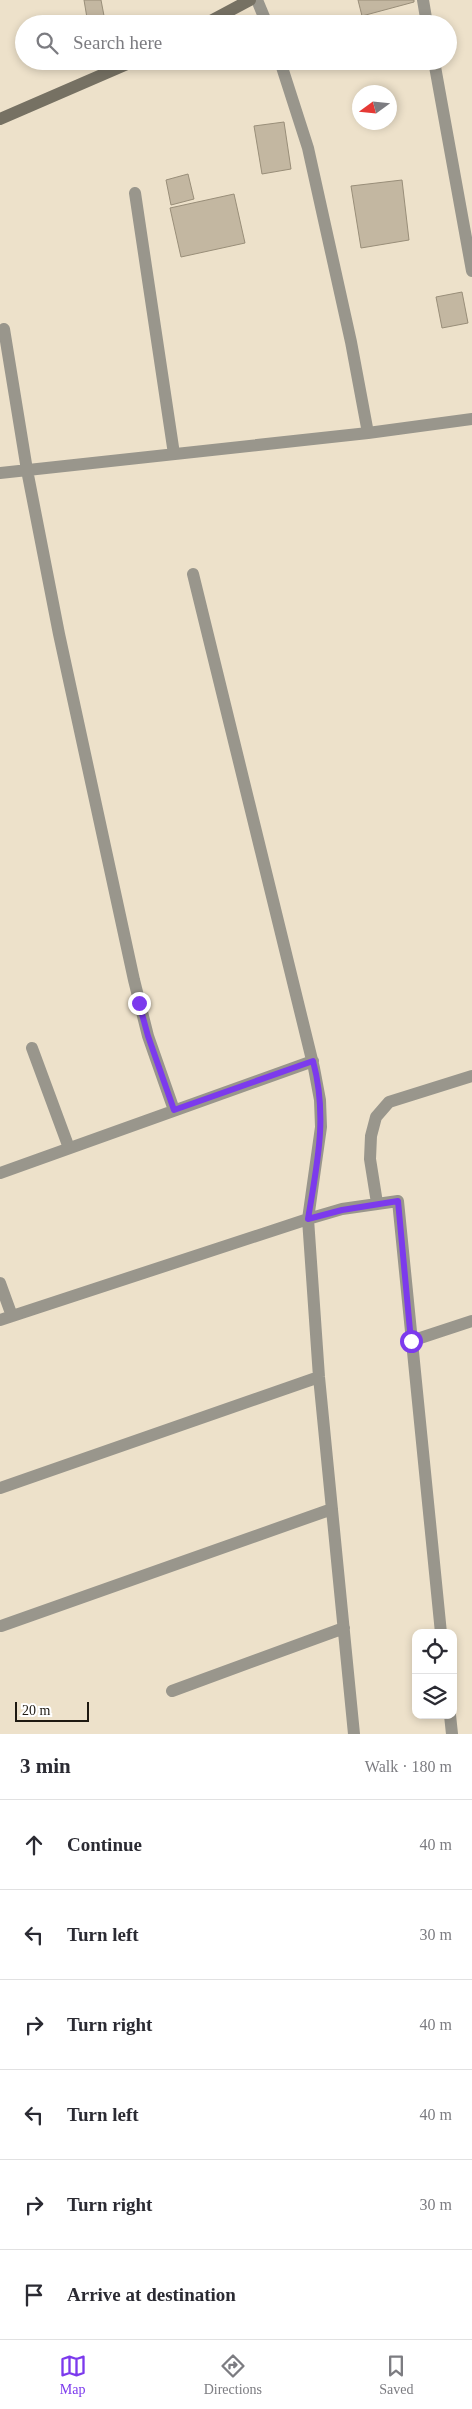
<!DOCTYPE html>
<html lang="en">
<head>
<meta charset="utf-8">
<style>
	:root { --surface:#fff; --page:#f7f7f7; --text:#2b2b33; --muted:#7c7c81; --line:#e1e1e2; --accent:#7c3aed }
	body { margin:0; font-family:"Times New Roman",serif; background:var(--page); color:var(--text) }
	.controls { position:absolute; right:15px; bottom:15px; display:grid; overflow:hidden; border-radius:10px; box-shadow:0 2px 8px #0003 }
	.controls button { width:45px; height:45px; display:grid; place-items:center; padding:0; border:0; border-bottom:1px solid var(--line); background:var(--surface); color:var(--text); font:25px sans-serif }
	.compass { position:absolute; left:352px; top:85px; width:45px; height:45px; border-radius:50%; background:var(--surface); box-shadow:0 2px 8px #0003; rotate:255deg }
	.scale { position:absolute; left:15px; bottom:12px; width:74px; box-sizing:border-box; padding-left:5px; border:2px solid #1e1911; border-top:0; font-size:14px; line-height:18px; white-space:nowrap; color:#1e1911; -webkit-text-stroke:4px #fff; paint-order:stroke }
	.stop { position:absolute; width:15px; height:15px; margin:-11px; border:4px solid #7c3aed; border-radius:50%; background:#fff }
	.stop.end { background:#7c3aed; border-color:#fff; box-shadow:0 1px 5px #0008 }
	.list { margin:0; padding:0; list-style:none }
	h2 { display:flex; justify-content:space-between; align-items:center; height:65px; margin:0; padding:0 20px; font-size:21px }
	h2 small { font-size:16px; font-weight:400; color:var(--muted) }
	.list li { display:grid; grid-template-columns:32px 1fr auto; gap:15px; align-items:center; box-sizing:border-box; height:90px; padding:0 20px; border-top:1px solid var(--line) }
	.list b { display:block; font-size:19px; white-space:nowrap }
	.list em { font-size:16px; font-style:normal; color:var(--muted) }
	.icon { flex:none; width:28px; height:28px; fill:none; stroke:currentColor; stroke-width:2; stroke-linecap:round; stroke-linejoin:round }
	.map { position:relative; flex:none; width:472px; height:1734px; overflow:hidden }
	.search { position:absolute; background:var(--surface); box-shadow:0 2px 8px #0003; left:15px; right:15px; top:15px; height:55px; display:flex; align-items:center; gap:12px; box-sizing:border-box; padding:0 18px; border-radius:28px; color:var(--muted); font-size:19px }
	.sheet { height:605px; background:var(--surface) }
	nav { display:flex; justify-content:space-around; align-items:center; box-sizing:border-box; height:70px; border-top:1px solid var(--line); background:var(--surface); font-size:14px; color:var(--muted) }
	nav a { display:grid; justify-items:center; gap:2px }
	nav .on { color:var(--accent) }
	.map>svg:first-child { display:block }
	.building { fill:#c3b7a1; stroke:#998e79 }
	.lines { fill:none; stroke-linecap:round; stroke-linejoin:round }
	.street { stroke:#99968c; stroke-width:12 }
	.secondary { stroke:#767163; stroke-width:12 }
	.route { stroke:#7c3aed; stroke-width:6 }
</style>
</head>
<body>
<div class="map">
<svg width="472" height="1734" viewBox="0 0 472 1734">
	<rect width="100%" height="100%" fill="#ede1ca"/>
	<path class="building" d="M84 0H101L105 21 88 24Z
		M358 0H414V2L362 16Z
		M86 61H103L88 67Z
		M284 122 291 169 262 174 254 126Z
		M188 174 194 199 171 205 166 180Z
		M402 180 409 240 361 248 351 186Z
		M234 194 245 243 181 257 170 208Z
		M462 292 468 323 442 328 436 297Z"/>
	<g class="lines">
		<path class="street" d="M257 0 267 24
			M423 0 427 24
			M280 61 308 148 351 342 368 433
			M434 61 472 271
			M135 193 174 454
			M4 329 27 470 59 634 134 980 148 1036 174 1110
			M0 473 368 433 472 419
			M193 574 314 1068 320 1100 321 1127 308 1219 319 1377 354 1734
			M32 1048 69 1148
			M0 1173 313 1061
			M377 1203 370 1159 371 1136 376 1117 389 1102 472 1076
			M0 1283 12 1316
			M0 1320 308 1219 342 1209 398 1201 441 1633
			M411 1341 472 1321
			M0 1488 319 1377
			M1 1626 332 1509
			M172 1691 344 1628
			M450 1715 452 1734"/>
		<path class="secondary" d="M205 24 250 0
			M0 119 134 61"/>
	</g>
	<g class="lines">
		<path class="route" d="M139 1003 148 1036 174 1110 313 1061C328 1117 317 1164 308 1219L342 1210 398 1201 411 1341"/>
	</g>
</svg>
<div class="controls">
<button><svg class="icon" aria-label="locate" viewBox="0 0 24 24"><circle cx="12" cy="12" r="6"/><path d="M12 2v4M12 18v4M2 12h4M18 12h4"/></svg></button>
<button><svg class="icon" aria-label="layers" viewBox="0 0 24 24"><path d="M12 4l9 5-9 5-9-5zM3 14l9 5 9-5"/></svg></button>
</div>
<svg class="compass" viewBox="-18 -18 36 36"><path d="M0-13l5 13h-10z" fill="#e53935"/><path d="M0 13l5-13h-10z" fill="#7c7c81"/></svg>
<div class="scale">20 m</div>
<div class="stop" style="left:411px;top:1341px"></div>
<div class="stop end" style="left:139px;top:1003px"></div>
<div class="search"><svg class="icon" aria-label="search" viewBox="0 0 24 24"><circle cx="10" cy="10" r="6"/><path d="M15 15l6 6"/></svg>Search here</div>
</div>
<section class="sheet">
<h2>3 min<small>Walk · 180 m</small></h2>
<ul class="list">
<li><svg class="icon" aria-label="ahead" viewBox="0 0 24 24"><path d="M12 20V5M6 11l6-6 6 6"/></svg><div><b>Continue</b></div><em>40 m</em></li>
<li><svg class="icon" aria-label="left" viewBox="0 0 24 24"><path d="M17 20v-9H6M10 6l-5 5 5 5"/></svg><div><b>Turn left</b></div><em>30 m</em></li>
<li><svg class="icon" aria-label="right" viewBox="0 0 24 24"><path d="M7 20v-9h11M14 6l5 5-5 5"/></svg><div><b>Turn right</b></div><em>40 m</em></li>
<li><svg class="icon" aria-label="left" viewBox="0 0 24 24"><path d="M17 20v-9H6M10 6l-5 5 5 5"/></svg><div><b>Turn left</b></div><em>40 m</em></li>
<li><svg class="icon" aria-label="right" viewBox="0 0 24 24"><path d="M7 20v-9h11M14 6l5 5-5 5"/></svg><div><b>Turn right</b></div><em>30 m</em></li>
<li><svg class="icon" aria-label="arrive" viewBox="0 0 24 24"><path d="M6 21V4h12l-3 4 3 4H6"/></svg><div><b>Arrive at destination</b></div></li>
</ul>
</section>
<nav>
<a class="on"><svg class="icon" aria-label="map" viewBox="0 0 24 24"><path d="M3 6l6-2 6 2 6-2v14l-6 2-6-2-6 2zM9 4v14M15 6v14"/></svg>Map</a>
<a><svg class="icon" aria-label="directions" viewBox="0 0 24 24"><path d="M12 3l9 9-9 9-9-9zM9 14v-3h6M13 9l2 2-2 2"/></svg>Directions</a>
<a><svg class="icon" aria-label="saved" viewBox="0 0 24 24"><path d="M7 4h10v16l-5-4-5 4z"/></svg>Saved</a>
</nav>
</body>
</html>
